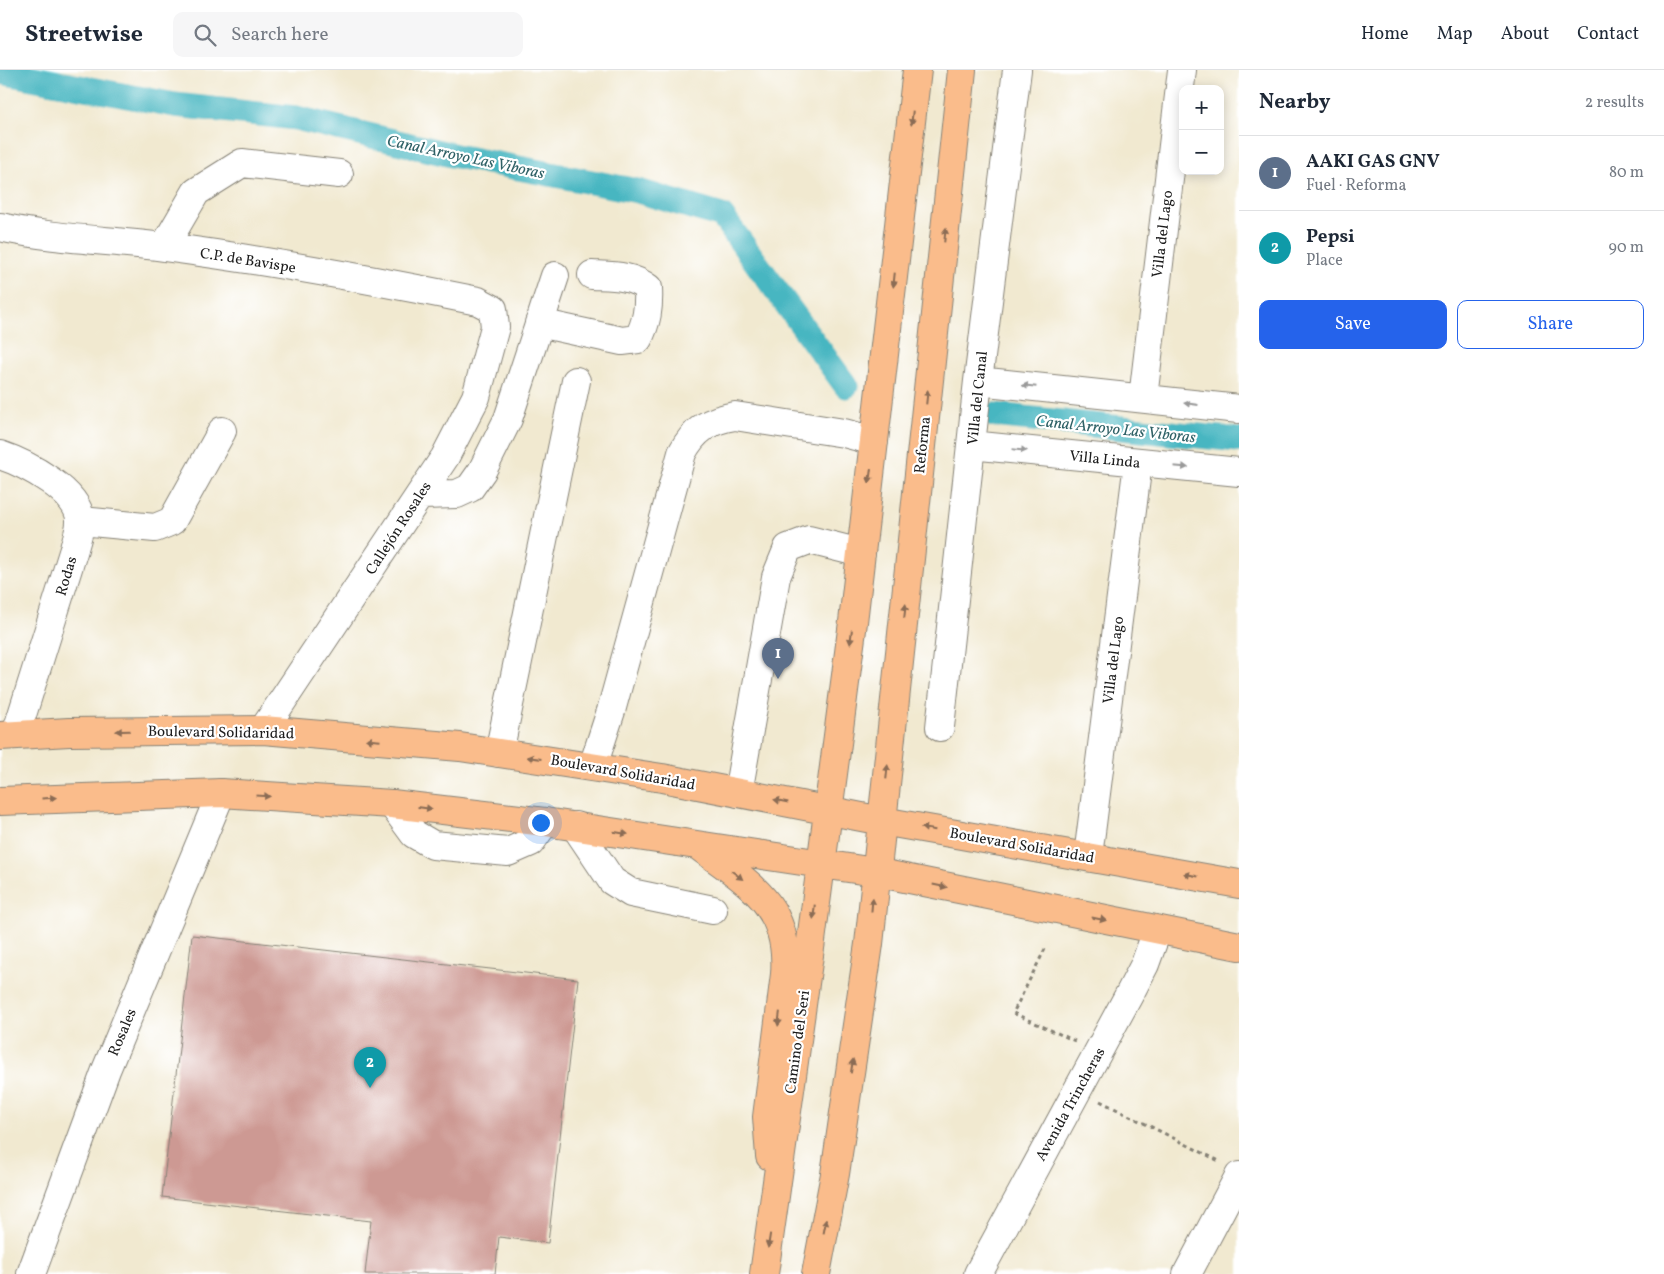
<!DOCTYPE html>
<html lang="en">
<head>
<meta charset="utf-8">
<style>
	:root { --surface:#fff; --page:#f6f6f7; --text:#1f2937; --muted:#747a83; --line:#e0e1e3; --accent:#2563eb }
	body { margin:0; font-family:Vollkorn,serif; background:var(--page); color:var(--text) }
	.controls { position:absolute; right:15px; top:15px; display:grid; overflow:hidden; border-radius:10px; box-shadow:0 2px 12px #0003 }
	.controls button { width:45px; height:45px; display:grid; place-items:center; padding:0; border:0; border-bottom:1px solid var(--line); background:var(--surface); color:var(--text); font:25px sans-serif }
	.you { position:absolute; left:540px; top:752px; width:18px; height:18px; margin:-12px; border:4px solid #fff; border-radius:50%; background:#1a73e8; box-shadow:0 0 0 8px #1a73e833 }
	.badge { display:grid; place-items:center; width:32px; height:32px; border-radius:50%; background:var(--accent); color:#fff; font-size:16px; font-weight:700 }
	.pin { position:absolute; translate:-50% -41px; filter:drop-shadow(0 1px 2px #0008) }
	.pin::after { content:''; position:absolute; top:26px; width:18px; height:15px; background:inherit; clip-path:polygon(0 0,100% 0,50% 100%) }
	.list { margin:0; padding:0; list-style:none }
	h2 { display:flex; justify-content:space-between; align-items:center; height:65px; margin:0; padding:0 20px; font-size:21px }
	h2 small { font-size:16px; font-weight:400; color:var(--muted) }
	.list li { display:grid; grid-template-columns:32px 1fr auto; gap:15px; align-items:center; box-sizing:border-box; height:75px; padding:0 20px; border-top:1px solid var(--line) }
	.list b { display:block; font-size:19px; white-space:nowrap }
	.list p { margin:0; font-size:16px; white-space:nowrap; color:var(--muted) }
	.list em { font-size:16px; font-style:normal; color:var(--muted) }
	.actions { display:flex; gap:10px; padding:15px 20px }
	.actions a { flex:1; padding:11px 0; border:1px solid var(--accent); border-radius:10px; text-align:center; font-size:18px; color:var(--accent) }
	.actions .main { background:var(--accent); color:#fff }
	.icon { flex:none; width:28px; height:28px; fill:none; stroke:currentColor; stroke-width:2; stroke-linecap:round; stroke-linejoin:round }
	.map { position:relative; flex:none; width:1239px; height:1204px; overflow:hidden }
	header { display:flex; align-items:center; gap:30px; box-sizing:border-box; height:70px; padding:0 25px; background:var(--surface); border-bottom:1px solid var(--line) }
	header strong { font-size:24px }
	nav { display:flex; gap:28px; margin-inline-start:auto; font-size:18px }
	.search { width:350px; height:45px; background:var(--page); display:flex; align-items:center; gap:12px; box-sizing:border-box; padding:0 18px; border-radius:10px; color:var(--muted); font-size:19px }
	main { display:flex }
	aside { flex:1; background:var(--surface) }
	.map>svg:first-child { display:block }
	.lines { fill:none; stroke-linecap:round; stroke-linejoin:round }
	.canal { stroke:#47b6c1; stroke-width:25 }
	.building { fill:#cd9993 }
	.minor-casing { stroke:#868276; stroke-width:30 }
	.major-casing { stroke:#868276; stroke-width:30 }
	.path { stroke:#868276; stroke-width:3; stroke-dasharray:4 4; stroke-linecap:butt }
	.minor { stroke:#fff; stroke-width:28 }
	.major { stroke:#fabc8b; stroke-width:28 }
	.oneway { fill:#8b6c54 }
	.oneway2 { fill:#999 }
	.labels { text-anchor:middle; stroke-width:4.5; stroke-linejoin:round; paint-order:stroke }
	.street-label { font-size:15px; fill:#1c1c1c; stroke:#fff }
	.water-label { font-size:16px; font-style:italic; fill:#2f6166; stroke:#fff }
</style>
</head>
<body>
<header>
<strong>Streetwise</strong>
<div class="search"><svg class="icon" aria-label="search" viewBox="0 0 24 24"><circle cx="10" cy="10" r="6"/><path d="M15 15l6 6"/></svg>Search here</div>
<nav><a>Home</a><a>Map</a><a>About</a><a>Contact</a></nav>
</header>
<main>
<div class="map">
<svg width="1239" height="1204" viewBox="0 0 1239 1204">
	<rect width="100%" height="100%" fill="#fff"/>
	<filter id="ink" filterUnits="userSpaceOnUse"><feTurbulence type="fractalNoise" baseFrequency=".02" numOctaves="2"/><feDisplacementMap in="SourceGraphic" scale="10" xChannelSelector="R" yChannelSelector="G"/><feConvolveMatrix kernelMatrix="1 2 1 2 8 2 1 2 1" color-interpolation-filters="sRGB"/></filter>
	<filter id="wash" filterUnits="userSpaceOnUse"><feTurbulence type="fractalNoise" baseFrequency=".0096" numOctaves="4" result="noise"/><feDisplacementMap in="SourceGraphic" scale="20" xChannelSelector="R" yChannelSelector="G"/><feGaussianBlur stdDeviation="1.12" result="paint"/><feColorMatrix in="noise" values="0 0 0 0 0 0 0 0 0 0 0 0 0 0 0 0 0 1.4 0 .05"/><feComposite in="paint" operator="in"/></filter>
	<g filter="url(#wash)">
		<rect width="100%" height="100%" fill="#f1e9d0"/>
		<g class="lines">
			<path class="canal" d="M0 2 175 35 296 48 456 86 638 121 722 146 846 316
				M994 345 1239 370"/>
		</g>
		<g id="blocks">
			<path class="building" d="M192 865 578 909 548 1173 499 1167 495 1204H365L371 1151 162 1127Z"/>
		</g>
	</g>
	<g filter="url(#ink)">
		<use href="#blocks" fill-opacity="0" stroke="#868276" stroke-width="1"/>
		<g class="lines">
			<defs>
				<path id="minor" d="M0 157C54 169 110 170 165 177 270 191 374 210 478 231L493 239 495 257 476 327 445 387 263 660
					M164 177 196 122 242 93 339 104
					M539 253 622 271 638 269C647 252 649 238 648 218 631 205 613 206 592 205
					M978 311 1239 339
					M1143 328 1182 0
					M971 375 1239 402
					M0 385C24 393 82 422 80 452 80 461 76 470 74 479L16 664
					M421 425 457 424 470 418 482 401 508 349 555 206
					M81 451 155 458 172 451 222 361
					M940 657 978 311 1017 0
					M499 683 576 311
					M593 696 611 641 682 383C694 360 709 350 735 346L844 363 874 371
					M738 723 776 507 788 478 809 470 861 483
					M392 734 414 764 433 775 508 782 531 772 545 752
					M575 756 612 811 631 823 713 840
					M1088 786 1138 393
					M31 1204 106 1000 221 723
					M978 1204 1130 923 1145 894 1157 861
					M1187 1204 1239 1106"/>
				<path id="major" d="M0 666 69 662 263 660 460 677 662 708 882 751 1239 814
					M0 731 221 723 392 734 545 752 875 802 1239 876
					M701 778C750 814 790 836 785 904L767 1047 770 1086
					M764 1204 811 871 853 552 917 0
					M816 1204 835 1104 869 874 962 0"/>
			</defs>
			<use href="#minor" class="minor-casing"/>
			<use href="#major" class="major-casing"/>
			<path class="path" d="M1045 879 1013 943 1075 971
				M1100 1031 1219 1091"/>
			<use href="#minor" class="minor"/>
			<use href="#major" class="major"/>
		</g>
		<defs><path id="oneway-solid" d="M-6-.8H1V-3.2L6.5 0L1 3.2V.8H-6Z" transform="scale(1.25)"/></defs>
		<g class="oneway">
			<use href="#oneway-solid" transform="translate(912 48) rotate(96)"/>
			<use href="#oneway-solid" transform="translate(945 165) rotate(-84)"/>
			<use href="#oneway-solid" transform="translate(894 210) rotate(96)"/>
			<use href="#oneway-solid" transform="translate(927 327) rotate(-84)"/>
			<use href="#oneway-solid" transform="translate(870 406) rotate(97)"/>
			<use href="#oneway-solid" transform="translate(905 541) rotate(-84)"/>
			<use href="#oneway-solid" transform="translate(851 567) rotate(97)"/>
			<use href="#oneway-solid" transform="translate(123 661) rotate(179)"/>
			<use href="#oneway-solid" transform="translate(373 670) rotate(-175)"/>
			<use href="#oneway-solid" transform="translate(534 688) rotate(-172)"/>
			<use href="#oneway-solid" transform="translate(887 702) rotate(-84)"/>
			<use href="#oneway-solid" transform="translate(263 726) rotate(4)"/>
			<use href="#oneway-solid" transform="translate(49 728) rotate(-3)"/>
			<use href="#oneway-solid" transform="translate(781 731) rotate(-169)"/>
			<use href="#oneway-solid" transform="translate(425 738) rotate(7)"/>
			<use href="#oneway-solid" transform="translate(928 759) rotate(-170)"/>
			<use href="#oneway-solid" transform="translate(621 763) rotate(9)"/>
			<use href="#oneway-solid" transform="translate(737 805) rotate(37)"/>
			<use href="#oneway-solid" transform="translate(1191 805) rotate(-169)"/>
			<use href="#oneway-solid" transform="translate(940 816) rotate(12)"/>
			<use href="#oneway-solid" transform="translate(872 835) rotate(-85)"/>
			<use href="#oneway-solid" transform="translate(814 842) rotate(96)"/>
			<use href="#oneway-solid" transform="translate(1099 849) rotate(12)"/>
			<use href="#oneway-solid" transform="translate(779 949) rotate(97)"/>
			<use href="#oneway-solid" transform="translate(852 996) rotate(-81)"/>
			<use href="#oneway-solid" transform="translate(825 1156) rotate(-79)"/>
			<use href="#oneway-solid" transform="translate(769 1171) rotate(99)"/>
		</g>
		<g class="oneway2">
			<use href="#oneway-solid" transform="translate(1029 316) rotate(-174)"/>
			<use href="#oneway-solid" transform="translate(1191 334) rotate(-173)"/>
			<use href="#oneway-solid" transform="translate(1020 380) rotate(6)"/>
			<use href="#oneway-solid" transform="translate(1181 397) rotate(5)"/>
		</g>
	</g>
	<g class="labels">
		<g class="street-label">
			<text transform="translate(1162 164) rotate(-83)" y="5">Villa del Lago</text>
			<text transform="translate(248 190) rotate(9)" y="5">C.P. de Bavispe</text>
			<text transform="translate(977 328) rotate(-84)" y="5">Villa del Canal</text>
			<text transform="translate(922 375) rotate(-84)" y="5">Reforma</text>
			<text transform="translate(1105 389) rotate(6)" y="5">Villa Linda</text>
			<text transform="translate(398 458) rotate(-57)" y="5">Callejón Rosales</text>
			<text transform="translate(66 506) rotate(-73)" y="5">Rodas</text>
			<text transform="translate(1113 590) rotate(-83)" y="5">Villa del Lago</text>
			<text transform="translate(221 662) rotate(1)" y="5">Boulevard Solidaridad</text>
			<text transform="translate(623 702) rotate(10)" y="5">Boulevard Solidaridad</text>
			<text transform="translate(1022 775) rotate(10)" y="5">Boulevard Solidaridad</text>
			<text transform="translate(122 962) rotate(-67)" y="5">Rosales</text>
			<text transform="translate(797 972) rotate(-82)" y="5">Camino del Seri</text>
			<text transform="translate(1070 1034) rotate(-61)" y="5">Avenida Trincheras</text>
		</g>
		<g class="water-label">
			<text transform="translate(466 86) rotate(12)" y="6">Canal Arroyo Las Viboras</text>
			<text transform="translate(1116 358) rotate(6)" y="6">Canal Arroyo Las Viboras</text>
		</g>
	</g>
</svg>
<div class="controls">
<button>+</button>
<button>−</button>
</div>
<div class="you"></div>
<div class="pin badge" style="left:778px;top:609px;background:#5c6f8a">1</div>
<div class="pin badge" style="left:370px;top:1018px;background:#0f9aa8">2</div>
</div>
<aside>
<h2>Nearby<small>2 results</small></h2>
<ul class="list">
<li><span class="badge" style="background:#5c6f8a">1</span><div><b>AAKI GAS GNV</b><p>Fuel · Reforma</p></div><em>80 m</em></li>
<li><span class="badge" style="background:#0f9aa8">2</span><div><b>Pepsi</b><p>Place</p></div><em>90 m</em></li>
</ul>
<div class="actions"><a class="main">Save</a><a>Share</a></div>
</aside>
</main>
</body>
</html>
